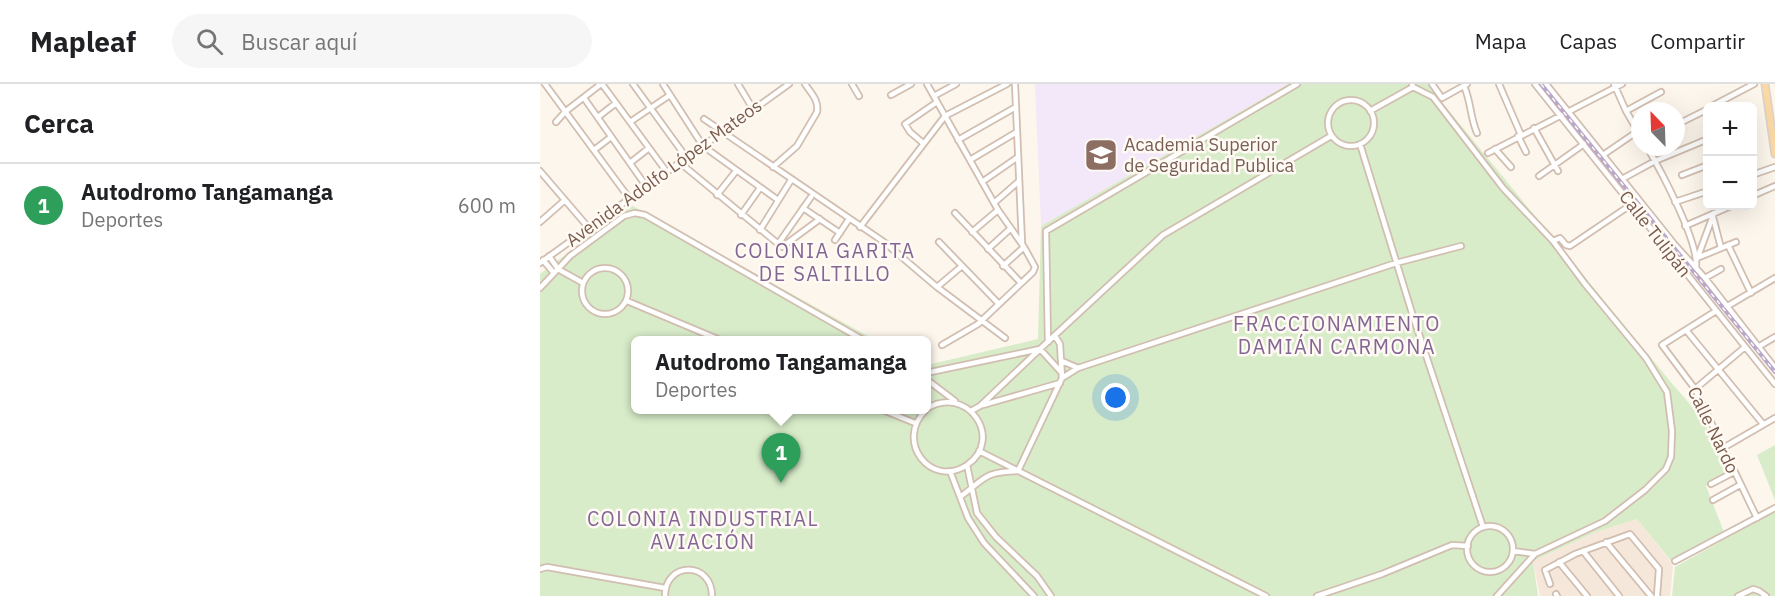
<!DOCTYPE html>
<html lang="es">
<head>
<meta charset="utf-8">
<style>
	:root { --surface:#fff; --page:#f6f6f6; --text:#202124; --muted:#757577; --line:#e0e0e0; --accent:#1a73e8 }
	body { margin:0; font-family:"IBM Plex Sans",sans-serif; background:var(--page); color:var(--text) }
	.controls { position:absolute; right:18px; top:18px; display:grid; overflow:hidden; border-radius:9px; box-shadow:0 6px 24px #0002 }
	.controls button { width:54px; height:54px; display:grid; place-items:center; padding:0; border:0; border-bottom:2px solid var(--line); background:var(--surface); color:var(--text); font:30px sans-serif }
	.compass { position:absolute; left:1091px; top:18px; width:54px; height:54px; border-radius:50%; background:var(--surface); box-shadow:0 6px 24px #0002; rotate:337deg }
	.you { position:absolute; left:576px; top:314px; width:21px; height:21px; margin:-15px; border:4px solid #fff; border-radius:50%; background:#1a73e8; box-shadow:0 0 0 9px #1a73e833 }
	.badge { display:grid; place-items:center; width:39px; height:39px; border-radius:50%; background:var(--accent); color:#fff; font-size:20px; font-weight:700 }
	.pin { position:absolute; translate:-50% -50px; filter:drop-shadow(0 2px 3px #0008) }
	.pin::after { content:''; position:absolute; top:32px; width:21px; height:18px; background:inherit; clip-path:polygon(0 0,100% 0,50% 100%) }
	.popup { position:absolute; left:91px; top:252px; width:300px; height:78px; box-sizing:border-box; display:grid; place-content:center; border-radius:9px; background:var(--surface); filter:drop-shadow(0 2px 4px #0005); font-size:20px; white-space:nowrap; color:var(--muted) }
	.popup b { font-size:22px; color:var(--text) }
	.popup::after { content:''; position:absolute; left:50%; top:100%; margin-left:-12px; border:12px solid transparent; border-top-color:var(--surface) }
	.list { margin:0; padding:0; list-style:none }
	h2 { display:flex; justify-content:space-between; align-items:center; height:78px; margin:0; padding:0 24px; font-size:26px }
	h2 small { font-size:20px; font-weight:400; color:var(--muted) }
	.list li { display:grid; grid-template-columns:39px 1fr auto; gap:18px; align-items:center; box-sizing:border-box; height:84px; padding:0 24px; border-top:2px solid var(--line) }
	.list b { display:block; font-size:22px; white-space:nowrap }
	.list p { margin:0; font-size:20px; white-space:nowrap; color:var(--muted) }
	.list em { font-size:20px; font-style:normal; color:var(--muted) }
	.icon { flex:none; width:33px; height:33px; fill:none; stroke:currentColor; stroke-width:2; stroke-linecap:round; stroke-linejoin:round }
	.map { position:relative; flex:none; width:1235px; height:512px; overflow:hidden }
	header { display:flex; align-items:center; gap:36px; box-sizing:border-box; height:84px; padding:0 30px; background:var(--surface); border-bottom:2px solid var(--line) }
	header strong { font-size:28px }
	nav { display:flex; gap:33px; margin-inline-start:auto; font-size:21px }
	.search { width:420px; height:54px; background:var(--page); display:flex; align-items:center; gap:15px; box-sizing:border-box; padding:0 21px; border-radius:33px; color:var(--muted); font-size:22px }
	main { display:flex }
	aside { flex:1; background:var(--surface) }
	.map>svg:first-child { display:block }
	.residential { fill:#f5e8da }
	.education { fill:#f3e8fa }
	.green { fill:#d8ecc9 }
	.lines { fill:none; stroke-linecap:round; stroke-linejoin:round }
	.minor-casing { stroke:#d1beb0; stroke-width:8 }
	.major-casing { stroke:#dad1cd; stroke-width:9 }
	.minor { stroke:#fff; stroke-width:4.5 }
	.major { stroke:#fbd9a5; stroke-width:6 }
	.rail-casing { stroke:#b9a8c9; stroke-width:4 }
	.rail { stroke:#fffaf3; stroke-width:1.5; stroke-dasharray:4.5; stroke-linecap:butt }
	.labels { text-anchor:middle; stroke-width:5; stroke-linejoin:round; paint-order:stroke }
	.education-label { font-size:18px; fill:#785e54; stroke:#fffaf3; text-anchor:start }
	.street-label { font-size:18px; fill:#7a5c4d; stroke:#fffaf3 }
	.neighbourhood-label { font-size:20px; letter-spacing:1.5px; fill:#846695; stroke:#fffaf3 }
</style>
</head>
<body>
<header>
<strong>Mapleaf</strong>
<div class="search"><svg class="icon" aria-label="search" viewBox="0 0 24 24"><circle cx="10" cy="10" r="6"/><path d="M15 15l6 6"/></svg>Buscar aquí</div>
<nav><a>Mapa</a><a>Capas</a><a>Compartir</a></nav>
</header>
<main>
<aside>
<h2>Cerca<small></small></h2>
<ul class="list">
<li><span class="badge" style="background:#2e9e5b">1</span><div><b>Autodromo Tangamanga</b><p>Deportes</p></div><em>600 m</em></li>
</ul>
</aside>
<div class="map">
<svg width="1235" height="512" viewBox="0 0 1235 512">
	<rect width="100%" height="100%" fill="#fdf6ec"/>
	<path class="residential" d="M1097 435 1130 477 1133 483 1130 512H1000L993 477 1056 448Z"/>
	<path class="education" d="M495 0H748L501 142Z"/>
	<path class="green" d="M748 0H887L1134 302C1159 329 1175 353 1190 387L1166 402 1184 448 1131 477 1097 435 1056 448 993 477 998 512H0V190L91 121 335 256H95V326H386L387 281 498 255 501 142Z
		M1235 361V416L1217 371Z
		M1235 427V512H1132L1135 483Z"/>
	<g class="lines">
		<defs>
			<path id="minor" d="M5 0 89 114
				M62 0 126 87
				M93 0 146 73
				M123 0 163 62 238 116
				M198 0 213 25
				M312 0 319 12
				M387 0 458 126 484 163 495 183 493 188 438 240 402 261
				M475 0 482 159
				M892 0 902 14 927 0
				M959 0 981 51
				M995 0 1235 300
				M1006 0 1135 161 1165 194 1235 284
				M1074 0 1086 27 1100 51
				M924 2C931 17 930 33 937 49
				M873 3 893 13 963 104 1013 157 1045 200 1106 274 1127 308 1132 347 1131 373 1126 385 1105 406 1065 437 995 470 973 467
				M351 11 371 0
				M394 12 416 0
				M44 14 106 102
				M788 39a23 23 0 1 1 46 0a23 23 0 1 1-46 0Z
				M1172 22 1214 0
				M830 27 873 3 872 0
				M1086 27 1121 8
				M58 33 76 19
				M164 35 344 158 397 203 465 254
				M16 38 26 27 61 0
				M90 38 130 11
				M1136 41 1168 25
				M1167 43 1168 44
				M994 44 1018 87
				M978 52 986 68
				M418 56 476 23
				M383 59 370 48 365 40 397 18
				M820 60 872 229 943 443
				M1107 63C1121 87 1159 158 1156 183
				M955 65 971 83
				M54 66 71 53
				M948 69 1082 0
				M1063 71 1098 47
				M430 76 477 48
				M139 78 242 163 280 135
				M90 79 109 64
				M233 83 257 62 277 28C279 16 271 9 265 0
				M0 87 48 143
				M1142 91 1168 81
				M1212 91 1235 83
				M999 92 1044 60
				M1082 95 1115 77 1168 55
				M442 98 478 73
				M177 111 196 87
				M1212 112 1235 102
				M1135 118 1168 107
				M454 119 478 98
				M263 124 300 149
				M415 129 481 199
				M201 131 220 104
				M1173 133 1181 164
				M0 138 25 116
				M1145 142 1191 122
				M320 143 405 32 467 0
				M220 146 251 96
				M432 148 458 126
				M295 156 309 135
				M1013 157 1020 154 1026 161 1030 162 1092 120
				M399 158 458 219
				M238 160 271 113
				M1188 161 1211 209
				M448 165 470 145
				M9 172 18 185 30 172 84 132 95 129 105 131 323 256
				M1157 174 1196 158
				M1157 175 1174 129
				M3 176 13 188
				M0 179 249 0
				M463 182 484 163
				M42 207a23 23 0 1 1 46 0a23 23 0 1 1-46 0Z
				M1165 194 1181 185
				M397 203 422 182
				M0 204 18 185 43 199
				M87 217 180 256
				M1186 223 1235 194
				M1176 227 1122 261 1155 305 1217 434
				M1146 246 1223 340
				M508 258 506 147 757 0
				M1218 263 1235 253
				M522 277 538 284
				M386 289 500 265 623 151 791 52
				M522 294 538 284 856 179 921 162
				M386 295 415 317
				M1155 305 1205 263
				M443 321 520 299
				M343 326 375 339
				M386 326C354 357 391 405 427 381 465 355 427 299 386 325
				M431 327 440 322 500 265 521 288
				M1183 364 1235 334
				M439 367 726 512
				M427 381 437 429 456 453 497 492 511 512
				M410 387 428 434 444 459 494 512
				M1171 400 1194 388
				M420 413C446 394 443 388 478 387L522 294 520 260 515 252
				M1173 416 1200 401
				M927 465a23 23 0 1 1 46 0a23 23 0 1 1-46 0Z
				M1066 458 1111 512
				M1043 467 1079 512
				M1135 477 1235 424
				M1019 478 1047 512
				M0 485 7 483 125 504
				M1010 500 1005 486 1035 470 1090 450 1119 485 1117 512
				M1016 510 1017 512
				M125 512C125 477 172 477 172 512
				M777 512 842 490 912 461 928 462
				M957 512 995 470
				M1198 512 1213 505 1219 507 1226 512"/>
			<path id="major" d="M1225 0 1235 70"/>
		</defs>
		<use href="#minor" class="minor-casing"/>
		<use href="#major" class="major-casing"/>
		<use href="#minor" class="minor"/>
		<use href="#major" class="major"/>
		<defs>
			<path id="rail" d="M1001 0 1235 288"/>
		</defs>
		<use href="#rail" class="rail-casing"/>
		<use href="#rail" class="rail"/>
	</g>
	<defs>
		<symbol id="university-square" viewBox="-11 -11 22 22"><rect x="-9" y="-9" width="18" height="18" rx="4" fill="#8d6e63" stroke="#fffaf3"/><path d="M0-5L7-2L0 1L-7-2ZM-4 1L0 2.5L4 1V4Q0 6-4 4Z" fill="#fff"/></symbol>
	</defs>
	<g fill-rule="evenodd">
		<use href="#university-square" x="542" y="52" width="38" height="38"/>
	</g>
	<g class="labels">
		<g class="education-label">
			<text x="584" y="67">Academia Superior<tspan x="584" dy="21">de Seguridad Publica</tspan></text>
		</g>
		<g class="street-label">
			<text transform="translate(124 89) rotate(-36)" y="6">Avenida Adolfo López Mateos</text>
			<text transform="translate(1115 150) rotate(52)" y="6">Calle Tulipán</text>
			<text transform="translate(1173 346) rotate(64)" y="6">Calle Nardo</text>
		</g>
		<g class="neighbourhood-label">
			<text x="285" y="174">COLONIA GARITA<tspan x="285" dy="23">DE SALTILLO</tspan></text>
			<text x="797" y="247">FRACCIONAMIENTO<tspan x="797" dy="23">DAMIÁN CARMONA</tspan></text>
			<text x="163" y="442">COLONIA INDUSTRIAL<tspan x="163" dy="23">AVIACIÓN</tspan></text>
		</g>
	</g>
</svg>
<div class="controls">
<button>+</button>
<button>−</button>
</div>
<svg class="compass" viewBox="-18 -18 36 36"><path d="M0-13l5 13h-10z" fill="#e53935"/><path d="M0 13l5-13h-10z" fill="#757577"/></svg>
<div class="you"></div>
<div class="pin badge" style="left:241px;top:399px;background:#2e9e5b">1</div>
<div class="popup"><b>Autodromo Tangamanga</b>Deportes</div>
</div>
</main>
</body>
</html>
